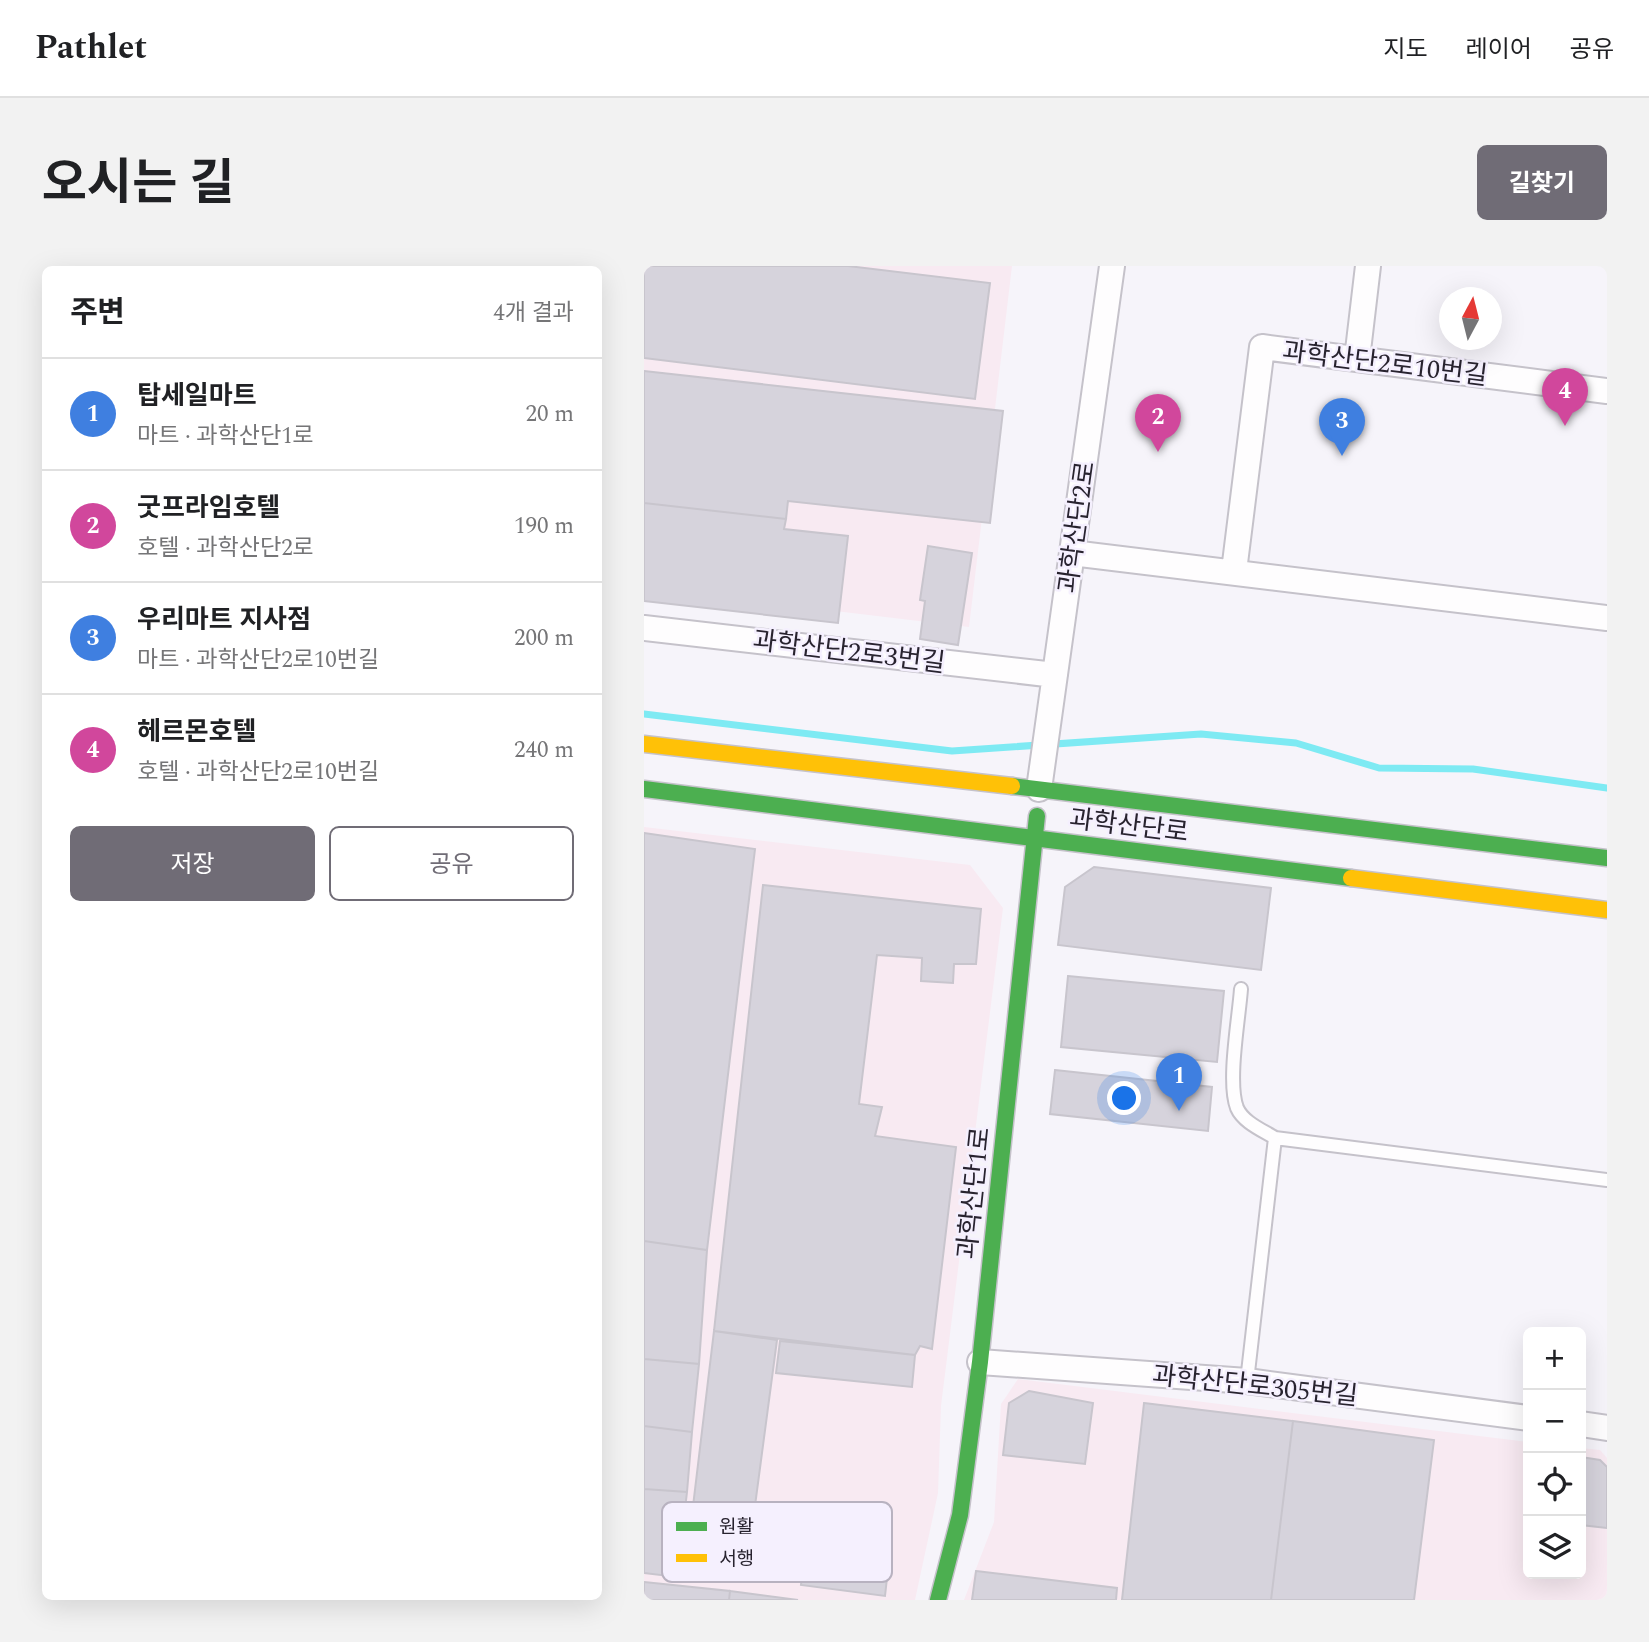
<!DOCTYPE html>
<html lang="ko">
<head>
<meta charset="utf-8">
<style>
	:root { --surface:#fff; --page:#f2f2f2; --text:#202124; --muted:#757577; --line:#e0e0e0; --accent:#706c76 }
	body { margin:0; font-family:Spectral,"Noto Sans KR",serif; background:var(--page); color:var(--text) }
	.controls { position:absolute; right:21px; bottom:21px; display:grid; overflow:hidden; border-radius:10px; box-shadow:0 7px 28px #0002 }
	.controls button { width:63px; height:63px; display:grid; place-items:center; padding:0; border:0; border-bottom:2px solid var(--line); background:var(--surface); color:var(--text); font:35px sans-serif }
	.compass { position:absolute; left:795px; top:21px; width:63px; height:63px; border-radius:50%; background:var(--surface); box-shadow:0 7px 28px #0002; rotate:7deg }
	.you { position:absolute; left:481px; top:833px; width:24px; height:24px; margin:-18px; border:5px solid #fff; border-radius:50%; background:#1a73e8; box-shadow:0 0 0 10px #1a73e833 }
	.badge { display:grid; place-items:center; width:46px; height:46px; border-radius:50%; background:var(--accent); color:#fff; font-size:23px; font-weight:700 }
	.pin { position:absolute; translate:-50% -58px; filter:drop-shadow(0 2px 4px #0008) }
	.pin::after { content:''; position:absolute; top:37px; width:24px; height:21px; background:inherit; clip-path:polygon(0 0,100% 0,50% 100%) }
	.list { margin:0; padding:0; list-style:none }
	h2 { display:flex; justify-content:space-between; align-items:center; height:91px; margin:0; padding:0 28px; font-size:30px }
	h2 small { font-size:23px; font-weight:400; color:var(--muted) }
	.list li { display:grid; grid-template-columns:46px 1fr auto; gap:21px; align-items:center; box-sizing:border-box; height:112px; padding:0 28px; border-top:2px solid var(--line) }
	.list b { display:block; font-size:26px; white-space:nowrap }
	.list p { margin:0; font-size:23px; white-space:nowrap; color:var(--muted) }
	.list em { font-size:23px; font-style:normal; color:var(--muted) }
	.actions { display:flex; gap:14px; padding:21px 28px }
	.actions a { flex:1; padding:16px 0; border:2px solid var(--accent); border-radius:10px; text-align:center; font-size:24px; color:var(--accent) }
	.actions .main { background:var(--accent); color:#fff }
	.icon { flex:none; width:38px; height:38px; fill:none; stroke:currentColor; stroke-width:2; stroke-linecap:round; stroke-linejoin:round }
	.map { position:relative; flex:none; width:963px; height:1334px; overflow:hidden; border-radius:10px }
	header { display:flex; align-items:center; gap:42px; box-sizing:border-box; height:98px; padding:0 35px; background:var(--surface); border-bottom:2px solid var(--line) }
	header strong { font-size:33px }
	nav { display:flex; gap:38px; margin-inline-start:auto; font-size:24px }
	.intro { display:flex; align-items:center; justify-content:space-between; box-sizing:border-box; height:168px; padding:0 42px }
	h1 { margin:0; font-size:49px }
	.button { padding:18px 32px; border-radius:10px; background:var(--accent); color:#fff; font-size:24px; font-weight:700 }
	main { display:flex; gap:42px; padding:0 42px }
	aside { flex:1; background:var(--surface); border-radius:10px; box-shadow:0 7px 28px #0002 }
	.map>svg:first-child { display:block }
	.industrial { fill:#f8eaf2 }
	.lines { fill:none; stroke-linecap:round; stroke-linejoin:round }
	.stream { stroke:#7eeaf3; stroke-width:7 }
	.building { fill:#d6d3dc; stroke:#c8c5cd; stroke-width:2 }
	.lane-casing { stroke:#c5c2ca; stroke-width:16 }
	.street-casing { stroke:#c5c2ca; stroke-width:28 }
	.fast-casing { stroke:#c5c2ca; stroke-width:19 }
	.slow-casing { stroke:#c5c2ca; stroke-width:19 }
	.lane { stroke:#fefdfe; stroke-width:12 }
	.street { stroke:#fefdfe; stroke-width:24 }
	.fast { stroke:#4caf50; stroke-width:16 }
	.slow { stroke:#ffc107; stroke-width:16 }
	.labels { text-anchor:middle; stroke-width:5; stroke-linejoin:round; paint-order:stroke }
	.street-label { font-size:26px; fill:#28232f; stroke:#f5f0fe }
	.key { fill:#f5f0fe; stroke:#b8b2c0; stroke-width:2 }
	.key-label { font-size:19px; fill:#28232f }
</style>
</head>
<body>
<header>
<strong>Pathlet</strong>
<nav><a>지도</a><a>레이어</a><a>공유</a></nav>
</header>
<div class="intro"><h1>오시는 길</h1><a class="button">길찾기</a></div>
<main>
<aside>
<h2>주변<small>4개 결과</small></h2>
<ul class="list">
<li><span class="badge" style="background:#3f7fe0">1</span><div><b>탑세일마트</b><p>마트 · 과학산단1로</p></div><em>20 m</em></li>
<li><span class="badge" style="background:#d1479c">2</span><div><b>굿프라임호텔</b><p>호텔 · 과학산단2로</p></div><em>190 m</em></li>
<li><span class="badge" style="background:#3f7fe0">3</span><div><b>우리마트 지사점</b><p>마트 · 과학산단2로10번길</p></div><em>200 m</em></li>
<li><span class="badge" style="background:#d1479c">4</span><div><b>헤르몬호텔</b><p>호텔 · 과학산단2로10번길</p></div><em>240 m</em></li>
</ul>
<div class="actions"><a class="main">저장</a><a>공유</a></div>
</aside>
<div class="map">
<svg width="963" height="1334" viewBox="0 0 963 1334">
	<rect width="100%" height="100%" fill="#f6f4fa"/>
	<path class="industrial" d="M0 0H368L325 361 0 322Z
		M0 561 326 599 359 642 297 1140 294 1227 271 1334H0Z
		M374 1113 884 1176V1308H937V1182L956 1184 963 1192V1334H320L350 1256 357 1138Z"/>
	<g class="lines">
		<path class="stream" d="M0 448 308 485 557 468 652 477 735 502 829 503 963 522"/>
	</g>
	<path class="building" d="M0 0H204L346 17 331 133 0 92Z
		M0 105 359 145 346 257 144 235 142 253 0 237Z
		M0 237 142 253 140 263 204 270 194 357 0 335Z
		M284 280 328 287 314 379 276 373 281 335 276 334Z
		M0 567 111 583 63 984 0 975Z
		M450 601 627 622 617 704 414 679 421 621Z
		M119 619 337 643 332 698H310L309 717 277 715 278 692 233 689 215 838 238 841 231 870 312 881 288 1083 276 1080 271 1089 70 1065Z
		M424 710 580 725 573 796 417 781Z
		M411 804 568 821 564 865 406 848Z
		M0 975 63 984 55 1098 0 1093Z
		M70 1065 133 1074 101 1315 41 1307Z
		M136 1075 271 1089 268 1121 132 1107Z
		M0 1093 55 1098 48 1166 0 1160Z
		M385 1125 449 1137 441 1198 359 1189 365 1137Z
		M500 1137 649 1155 627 1334H478Z
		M649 1155 790 1174 770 1334H627Z
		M0 1160 48 1166 43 1226 0 1223Z
		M937 1191 956 1194 963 1201V1262L937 1259Z
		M0 1223 43 1226 33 1311 0 1307Z
		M161 1283 245 1294 241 1330 157 1319Z
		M332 1305 473 1322 472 1334H328Z
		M0 1316 86 1325 85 1334H0Z
		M86 1325 154 1334H85Z"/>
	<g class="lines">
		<defs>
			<path id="lane" d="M597 723C595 752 583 816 593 842 599 856 618 864 631 872L963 914
				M603 1115 631 872"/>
			<path id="street" d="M713 93 724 0
				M428 287 963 352
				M590 305 618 81 963 125
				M0 362 411 409
				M395 523 468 0
				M336 1096 603 1115 884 1152
				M937 1158 963 1162"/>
			<path id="fast" d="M368 520 963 592
				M0 523 707 612
				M294 1334 316 1249 336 1096 393 550"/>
			<path id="slow" d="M0 478 368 520
				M707 612 963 644"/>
		</defs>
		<use href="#lane" class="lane-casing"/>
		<use href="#street" class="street-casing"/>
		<use href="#fast" class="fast-casing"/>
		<use href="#slow" class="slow-casing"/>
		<use href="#lane" class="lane"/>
		<use href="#street" class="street"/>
		<use href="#fast" class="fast"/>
		<use href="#slow" class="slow"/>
	</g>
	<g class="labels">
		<g class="street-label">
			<text transform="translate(741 97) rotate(7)" y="9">과학산단2로10번길</text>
			<text transform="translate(432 261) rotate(-82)" y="9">과학산단2로</text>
			<text transform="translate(205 385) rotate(7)" y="9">과학산단2로3번길</text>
			<text transform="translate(485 559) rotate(7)" y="9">과학산단로</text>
			<text transform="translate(329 927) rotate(-84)" y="9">과학산단1로</text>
			<text transform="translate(611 1119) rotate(6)" y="9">과학산단로305번길</text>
		</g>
	</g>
	<rect x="18" y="1236" width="230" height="80" rx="10" class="key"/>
	<rect x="32" y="1256" width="31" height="9" fill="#4caf50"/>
	<rect x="32" y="1288" width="31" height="8" fill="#ffc107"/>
	<g class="key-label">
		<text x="75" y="1267">원활</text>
		<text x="75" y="1299">서행</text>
	</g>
</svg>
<div class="controls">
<button>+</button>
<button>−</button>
<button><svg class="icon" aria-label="locate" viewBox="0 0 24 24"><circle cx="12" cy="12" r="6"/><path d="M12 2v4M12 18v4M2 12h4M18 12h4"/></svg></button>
<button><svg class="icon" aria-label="layers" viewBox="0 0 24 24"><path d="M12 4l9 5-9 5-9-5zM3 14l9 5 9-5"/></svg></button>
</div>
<svg class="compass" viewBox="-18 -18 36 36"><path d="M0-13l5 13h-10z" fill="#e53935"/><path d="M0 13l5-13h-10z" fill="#757577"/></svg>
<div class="you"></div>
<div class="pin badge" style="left:535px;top:845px;background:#3f7fe0">1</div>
<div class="pin badge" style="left:514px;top:186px;background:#d1479c">2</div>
<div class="pin badge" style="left:698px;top:190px;background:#3f7fe0">3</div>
<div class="pin badge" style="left:921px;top:160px;background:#d1479c">4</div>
</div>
</main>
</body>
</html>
